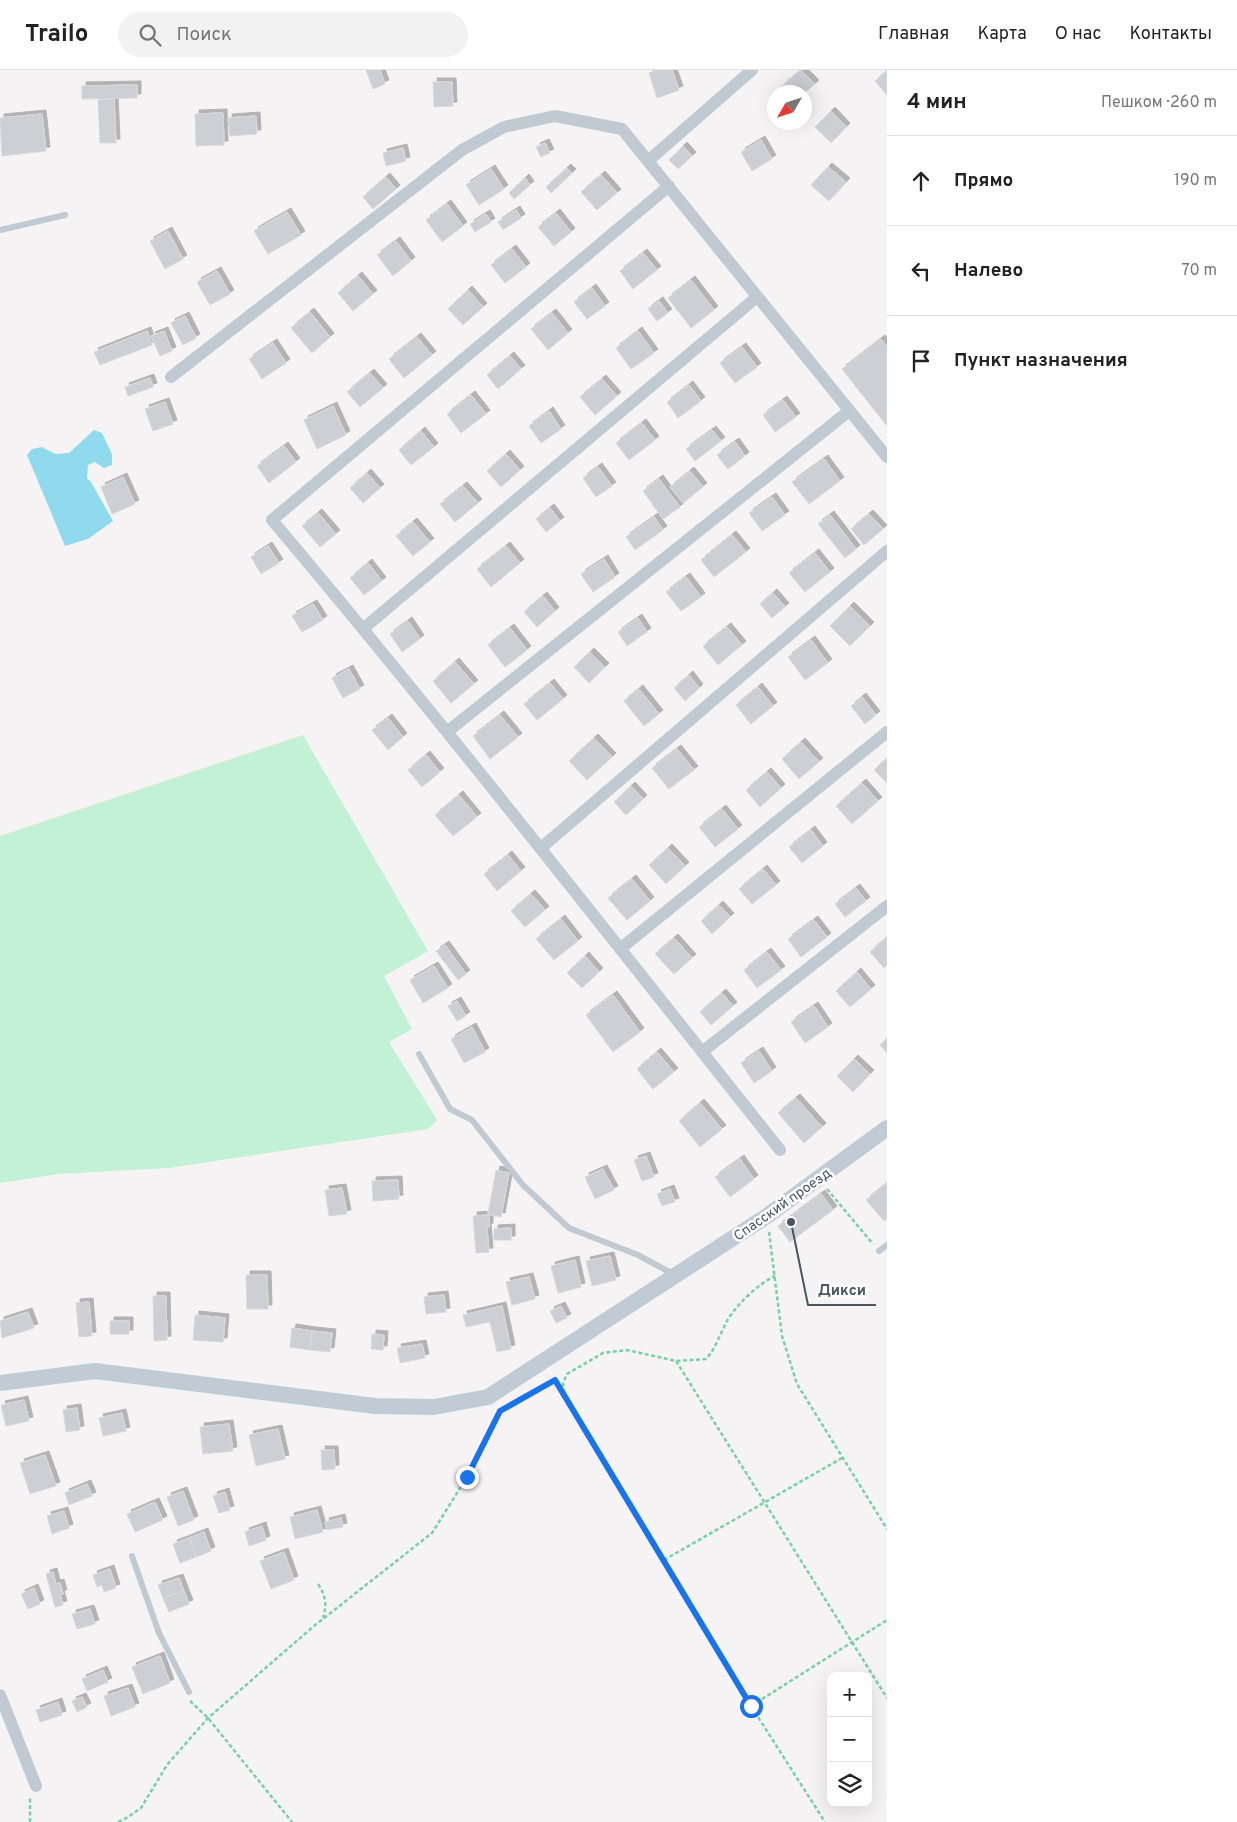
<!DOCTYPE html>
<html lang="ru">
<head>
<meta charset="utf-8">
<style>
	:root { --surface:#fff; --page:#f2f2f2; --text:#222; --muted:#767676; --line:#e0e0e0 }
	body { margin:0; font-family:Overpass,sans-serif; background:var(--page); color:var(--text) }
	.controls { position:absolute; right:15px; bottom:15px; display:grid; overflow:hidden; border-radius:10px; box-shadow:0 5px 20px #0002 }
	.controls button { width:45px; height:45px; display:grid; place-items:center; padding:0; border:0; border-bottom:1px solid var(--line); background:var(--surface); color:var(--text); font:25px sans-serif }
	.compass { position:absolute; left:767px; top:15px; width:45px; height:45px; border-radius:50%; background:var(--surface); box-shadow:0 5px 20px #0002; rotate:231deg }
	.stop { position:absolute; width:15px; height:15px; margin:-11px; border:4px solid #1a73e8; border-radius:50%; background:#fff }
	.stop.end { background:#1a73e8; border-color:#fff; box-shadow:0 1px 5px #0008 }
	.list { margin:0; padding:0; list-style:none }
	h2 { display:flex; justify-content:space-between; align-items:center; height:65px; margin:0; padding:0 20px; font-size:21px }
	h2 small { font-size:16px; font-weight:400; color:var(--muted) }
	.list li { display:grid; grid-template-columns:32px 1fr auto; gap:15px; align-items:center; box-sizing:border-box; height:90px; padding:0 20px; border-top:1px solid var(--line) }
	.list b { display:block; font-size:19px; white-space:nowrap }
	.list em { font-size:16px; font-style:normal; color:var(--muted) }
	.icon { flex:none; width:28px; height:28px; fill:none; stroke:currentColor; stroke-width:2; stroke-linecap:round; stroke-linejoin:round }
	.map { position:relative; flex:none; width:887px; height:1752px; overflow:hidden }
	header { display:flex; align-items:center; gap:30px; box-sizing:border-box; height:70px; padding:0 25px; background:var(--surface); border-bottom:1px solid var(--line) }
	header strong { font-size:24px }
	nav { display:flex; gap:28px; margin-inline-start:auto; font-size:18px }
	.search { width:350px; height:45px; background:var(--page); display:flex; align-items:center; gap:12px; box-sizing:border-box; padding:0 18px; border-radius:28px; color:var(--muted); font-size:19px }
	main { display:flex }
	aside { flex:1; background:var(--surface) }
	.map>svg:first-child { display:block }
	.green { fill:#c3f1d5 }
	.water { fill:#90daee }
	.building { fill:#cdcfd5; stroke:#d7d9de; filter:url(#shadow) }
	.lines { fill:none; stroke-linecap:round; stroke-linejoin:round }
	.path { stroke:#7ad0a6; stroke-width:2.5; stroke-dasharray:4 2.5; stroke-linecap:butt }
	.lane { stroke:#c1cad2; stroke-width:6 }
	.street { stroke:#c1cad2; stroke-width:12 }
	.secondary { stroke:#c1cbd6; stroke-width:16 }
	.route { stroke:#1a73e8; stroke-width:6 }
	.labels { text-anchor:middle; stroke-width:5; stroke-linejoin:round; paint-order:stroke }
	.street-label { font-size:14px; fill:#4a5661; stroke:#fff }
	.leader { fill:none; stroke:#4a5661; stroke-width:2 }
	.callout-dot { fill:#4a5661; stroke:#fff; stroke-width:2 }
	.callout-label { font-size:15px; text-anchor:middle; font-weight:bold; fill:#4a5661; stroke:#fff; stroke-width:5; stroke-linejoin:round; paint-order:stroke }
</style>
</head>
<body>
<header>
<strong>Trailo</strong>
<div class="search"><svg class="icon" aria-label="search" viewBox="0 0 24 24"><circle cx="10" cy="10" r="6"/><path d="M15 15l6 6"/></svg>Поиск</div>
<nav><a>Главная</a><a>Карта</a><a>О нас</a><a>Контакты</a></nav>
</header>
<main>
<div class="map">
<svg width="887" height="1752" viewBox="0 0 887 1752">
	<defs>
		<filter id="shadow"><feDropShadow dx="4" dy="-4" stdDeviation="0" flood-color="#0004"/></filter>
	</defs>
	<rect width="100%" height="100%" fill="#f5f3f3"/>
	<path class="green" d="M303 665 428 881 384 906 412 959 389 972 437 1050 428 1059 168 1098 59 1104 0 1113V766Z"/>
	<path class="water" d="M94 360 102 363 112 384V395L104 398 95 392 88 395 87 408 91 412 113 451 88 469 65 476 27 385 32 379 42 377 55 384 69 383Z"/>
	<path class="building" d="M366 0H380L385 14 373 19Z
		M659 0H672L679 20 657 28 649 3Z
		M801 0 815 14 804 23 786 22 781 17Z
		M887 1V25L875 11Z
		M433 12H452L453 36 434 37Z
		M137 15V28L82 29V16Z
		M114 29 116 73H100L98 30Z
		M831 41 846 57 831 73 815 57Z
		M223 43 224 75 196 76 195 44Z
		M42 44 46 81 2 86 0 48Z
		M256 46 257 64 230 66 228 48Z
		M761 70 772 89 752 101 741 82Z
		M545 73 550 83 541 87 536 77Z
		M683 76 692 86 678 99 669 90Z
		M403 78 406 91 386 96 383 83Z
		M828 97 846 112 829 131 811 115Z
		M567 98 572 103 551 123 546 117Z
		M491 99 504 119 479 135 466 115Z
		M601 105 617 123 597 140 581 122Z
		M386 107 396 119 373 139 363 127Z
		M525 108 530 115 514 129 509 123Z
		M447 134 463 156 442 172 426 150Z
		M516 140 521 148 503 160 498 152Z
		M287 142 301 165 268 184 254 161Z
		M556 143 571 162 554 176 538 157Z
		M486 144 491 152 475 162 470 154Z
		M168 161 183 189 165 199 150 171Z
		M396 171 411 191 393 206 377 185Z
		M512 179 526 197 505 213 491 195Z
		M643 183 657 200 633 219 620 201Z
		M217 201 230 224 210 235 197 212Z
		M358 206 373 224 353 241 338 223Z
		M691 210 714 240 691 258 668 228Z
		M592 218 605 236 587 249 574 232Z
		M468 220 483 237 463 255 448 239Z
		M659 231 668 243 657 251 648 239Z
		M310 242 330 267 312 283 291 258Z
		M552 243 568 263 548 280 531 259Z
		M185 246 196 268 183 275 171 253Z
		M147 261 152 275 100 295 94 282Z
		M164 261 172 281 160 286 151 266Z
		M638 261 654 283 631 299 616 278Z
		M417 267 432 285 404 308 389 289Z
		M881 269 887 277V356L842 299Z
		M273 273 286 293 262 309 249 289Z
		M742 277 757 297 735 313 720 293Z
		M510 286 521 299 498 319 487 305Z
		M370 303 383 318 360 337 347 322Z
		M150 308 153 317 128 326 125 317Z
		M602 309 617 326 595 345 580 327Z
		M689 315 701 331 678 348 667 332Z
		M471 325 486 344 461 363 447 344Z
		M783 330 796 347 775 362 763 345Z
		M165 332 173 354 153 361 145 339Z
		M333 336 346 365 317 379 304 350Z
		M549 341 561 359 541 373 529 356Z
		M642 353 655 370 629 390 616 373Z
		M712 360 721 371 695 391 686 379Z
		M421 361 434 377 411 395 399 380Z
		M735 372 745 386 728 399 717 385Z
		M284 376 296 392 269 413 257 396Z
		M506 384 520 400 501 417 487 401Z
		M824 389 840 411 809 434 792 412Z
		M598 397 612 416 596 427 583 408Z
		M690 401 703 417 683 433 670 417Z
		M367 403 380 418 363 433 350 418Z
		M123 407 135 434 112 444 101 417Z
		M659 409 680 437 663 449 643 421Z
		M463 416 478 433 455 452 440 434Z
		M772 427 785 445 762 461 749 443Z
		M550 438 560 451 546 462 536 449Z
		M318 443 336 464 320 477 302 456Z
		M869 444 883 459 864 475 851 459Z
		M830 445 856 479 845 488 818 454Z
		M654 447 663 460 635 480 626 467Z
		M413 452 430 472 413 486 396 466Z
		M732 465 746 482 714 507 701 490Z
		M268 476 279 493 261 504 251 487Z
		M506 476 520 493 491 517 477 499Z
		M815 483 830 502 805 522 789 503Z
		M604 489 615 507 593 522 581 504Z
		M368 493 382 511 364 525 350 508Z
		M686 507 701 527 681 541 666 522Z
		M773 523 785 537 772 548 760 534Z
		M543 526 555 541 537 557 524 542Z
		M313 534 323 550 302 562 292 546Z
		M850 536 870 556 850 576 830 556Z
		M638 548 647 562 627 576 618 562Z
		M408 551 420 569 402 582 390 564Z
		M727 557 742 575 718 595 703 576Z
		M510 558 527 580 505 597 488 575Z
		M811 570 828 593 805 610 788 587Z
		M590 582 605 597 589 613 574 597Z
		M455 592 474 614 451 633 433 611Z
		M349 599 360 619 343 628 332 608Z
		M689 605 699 618 685 631 674 618Z
		M550 613 563 629 537 650 524 634Z
		M758 617 773 636 751 654 736 635Z
		M639 619 659 644 644 656 624 631Z
		M862 627 876 645 865 654 851 636Z
		M500 645 518 667 490 689 473 666Z
		M388 648 403 667 388 680 372 660Z
		M594 668 612 687 587 710 569 691Z
		M801 672 819 692 799 709 782 689Z
		M677 679 694 700 669 719 652 698Z
		M426 685 440 702 422 717 408 700Z
		M887 688V713L874 700Z
		M767 702 781 718 760 737 746 720Z
		M862 713 878 731 852 754 836 736Z
		M631 716 643 729 626 745 614 732Z
		M459 725 477 747 453 766 435 745Z
		M722 739 738 759 715 777 699 757Z
		M811 760 823 776 802 793 789 777Z
		M668 778 685 796 666 814 649 795Z
		M508 785 521 801 497 821 484 804Z
		M763 799 776 815 752 834 739 819Z
		M632 809 650 831 627 850 608 828Z
		M856 818 866 831 845 847 835 834Z
		M531 824 545 840 525 857 511 841Z
		M719 835 730 847 712 864 701 851Z
		M561 849 578 871 554 890 536 869Z
		M814 850 827 867 801 887 788 869Z
		M887 867V895L884 898 870 882Z
		M674 868 692 888 674 904 655 884Z
		M445 875 466 904 458 910 436 881Z
		M767 882 781 900 757 918 744 900Z
		M585 886 599 902 582 918 567 903Z
		M434 896 448 918 423 933 410 910Z
		M857 902 871 919 850 937 836 921Z
		M722 923 733 936 711 955 700 942Z
		M613 925 640 962 613 982 586 945Z
		M457 931 466 946 457 951 448 936Z
		M814 936 828 957 805 973 791 952Z
		M472 957 485 982 464 993 451 969Z
		M887 969V983L880 975Z
		M759 981 772 1001 754 1013 741 993Z
		M657 982 674 1002 653 1019 637 999Z
		M854 989 870 1004 853 1022 837 1006Z
		M796 1028 822 1057 804 1073 778 1043Z
		M700 1033 722 1059 700 1077 679 1051Z
		M646 1086 654 1107 642 1111 634 1090Z
		M740 1089 754 1109 730 1127 715 1107Z
		M603 1099 614 1120 595 1129 585 1107Z
		M496 1100 509 1103 501 1147 488 1144Z
		M398 1110 399 1129 373 1131 372 1111Z
		M887 1113V1149L884 1151 866 1130Z
		M342 1118 347 1144 329 1146 325 1120Z
		M670 1119 675 1132 662 1136 657 1124Z
		M821 1124 833 1140 790 1172 778 1156Z
		M489 1145V1157L487 1158 489 1182 476 1183 473 1146Z
		M511 1158V1170H494V1159Z
		M610 1186 616 1210 592 1216 586 1191Z
		M575 1190 581 1217 558 1223 551 1196Z
		M246 1205H267L268 1239H247Z
		M529 1207 535 1229 512 1235 506 1212Z
		M444 1225 446 1242 426 1244 424 1227Z
		M153 1226H166L167 1270 154 1271Z
		M89 1232 92 1266 79 1267 76 1233Z
		M502 1236 511 1279 497 1282 490 1252 466 1257 463 1245Z
		M561 1236 567 1248 556 1253 550 1241Z
		M28 1242 34 1258 2 1268 0 1251Z
		M195 1245 225 1248 223 1272 193 1270Z
		M110 1251H129V1264H110Z
		M292 1258 312 1261 310 1280 290 1277Z
		M312 1261 332 1263 330 1282 310 1280Z
		M372 1264 384 1265 383 1280 371 1279Z
		M422 1274 425 1288 400 1293 397 1278Z
		M24 1330 29 1351 6 1356 1 1335Z
		M77 1338 80 1360 66 1362 63 1340Z
		M122 1343 126 1361 103 1366 99 1348Z
		M229 1354 233 1381 203 1384 200 1357Z
		M278 1359 285 1389 256 1396 249 1365Z
		M321 1380H334L335 1399 322 1400Z
		M45 1385 56 1416 30 1424 20 1393Z
		M87 1414 92 1426 69 1435 65 1423Z
		M183 1421 194 1450 178 1456 167 1427Z
		M225 1422 230 1440 219 1443 213 1426Z
		M155 1432 163 1450 135 1462 127 1444Z
		M317 1440 323 1462 295 1469 290 1447Z
		M64 1441 69 1458 52 1464 47 1446Z
		M341 1448 343 1457 327 1460 325 1452Z
		M262 1456 266 1470 249 1476 245 1462Z
		M204 1462 211 1481 196 1487 189 1468Z
		M189 1468 196 1487 180 1493 173 1474Z
		M284 1482 294 1510 271 1519 260 1491Z
		M110 1499 116 1518 104 1522 102 1515 97 1517 93 1505Z
		M53 1502 56 1514 60 1513 63 1524H60L63 1535 55 1537 46 1504Z
		M179 1508 184 1521 163 1528 158 1515Z
		M34 1518 40 1534 28 1539 21 1524Z
		M184 1521 189 1534 169 1542 163 1528Z
		M90 1539 95 1554 77 1559 72 1544Z
		M160 1586 170 1613 143 1624 132 1597Z
		M103 1600 108 1612 87 1621 82 1609Z
		M128 1618 135 1637 111 1646 104 1626Z
		M82 1627 87 1637 77 1642 72 1631Z
		M58 1632 62 1645 40 1652 36 1640Z"/>
	<g class="lines">
		<path class="path" d="M827 1119 873 1174
			M769 1162 782 1266 797 1314 887 1459
			M676 1291 887 1628
			M564 1323 563 1313 567 1304 603 1283 627 1280 676 1291 706 1289C716 1278 720 1264 727 1251 736 1235 758 1214 775 1206
			M664 1490 842 1388
			M318 1514C326 1526 327 1535 323 1548
			M190 1631 208 1648 292 1752
			M751 1636 887 1550
			M30 1752V1726
			M118 1752 128 1747 141 1738 167 1695 208 1648 314 1556 432 1463 467 1407 500 1341 555 1310 751 1636 825 1752"/>
		<path class="lane" d="M0 160 65 145
			M419 984 450 1039 472 1050 523 1115 569 1158 638 1185 673 1204
			M879 1181 887 1175
			M132 1486 159 1563 189 1622"/>
		<path class="street" d="M648 91 752 0
			M669 116 272 450C446 656 612 869 780 1080
			M171 307 462 80 504 57 555 46 622 59 887 387
			M364 558 757 227
			M447 662 849 341
			M541 778 887 481
			M620 879 887 662
			M702 982 887 836
			M0 1625 36 1716"/>
		<path class="secondary" d="M0 1313 95 1301 375 1336 434 1337 488 1327 767 1146 887 1058"/>
	</g>
	<g class="lines">
		<path class="route" d="M467 1407 500 1341 555 1310 751 1636"/>
	</g>
	<g class="labels">
		<g class="street-label">
			<text transform="translate(782 1134) rotate(-35)" y="5">Спасский проезд</text>
		</g>
	</g>
	<path class="leader" d="M791 1152L808 1235H876"/>
	<circle class="callout-dot" cx="791" cy="1152" r="5"/>
	<g class="callout-label">
		<text x="842" y="1225">Дикси</text>
	</g>
</svg>
<div class="controls">
<button>+</button>
<button>−</button>
<button><svg class="icon" aria-label="layers" viewBox="0 0 24 24"><path d="M12 4l9 5-9 5-9-5zM3 14l9 5 9-5"/></svg></button>
</div>
<svg class="compass" viewBox="-18 -18 36 36"><path d="M0-13l5 13h-10z" fill="#e53935"/><path d="M0 13l5-13h-10z" fill="#767676"/></svg>
<div class="stop" style="left:751px;top:1636px"></div>
<div class="stop end" style="left:467px;top:1407px"></div>
</div>
<aside>
<h2>4 мин<small>Пешком · 260 m</small></h2>
<ul class="list">
<li><svg class="icon" aria-label="ahead" viewBox="0 0 24 24"><path d="M12 20V5M6 11l6-6 6 6"/></svg><div><b>Прямо</b></div><em>190 m</em></li>
<li><svg class="icon" aria-label="left" viewBox="0 0 24 24"><path d="M17 20v-9H6M10 6l-5 5 5 5"/></svg><div><b>Налево</b></div><em>70 m</em></li>
<li><svg class="icon" aria-label="arrive" viewBox="0 0 24 24"><path d="M6 21V4h12l-3 4 3 4H6"/></svg><div><b>Пункт назначения</b></div></li>
</ul>
</aside>
</main>
</body>
</html>
